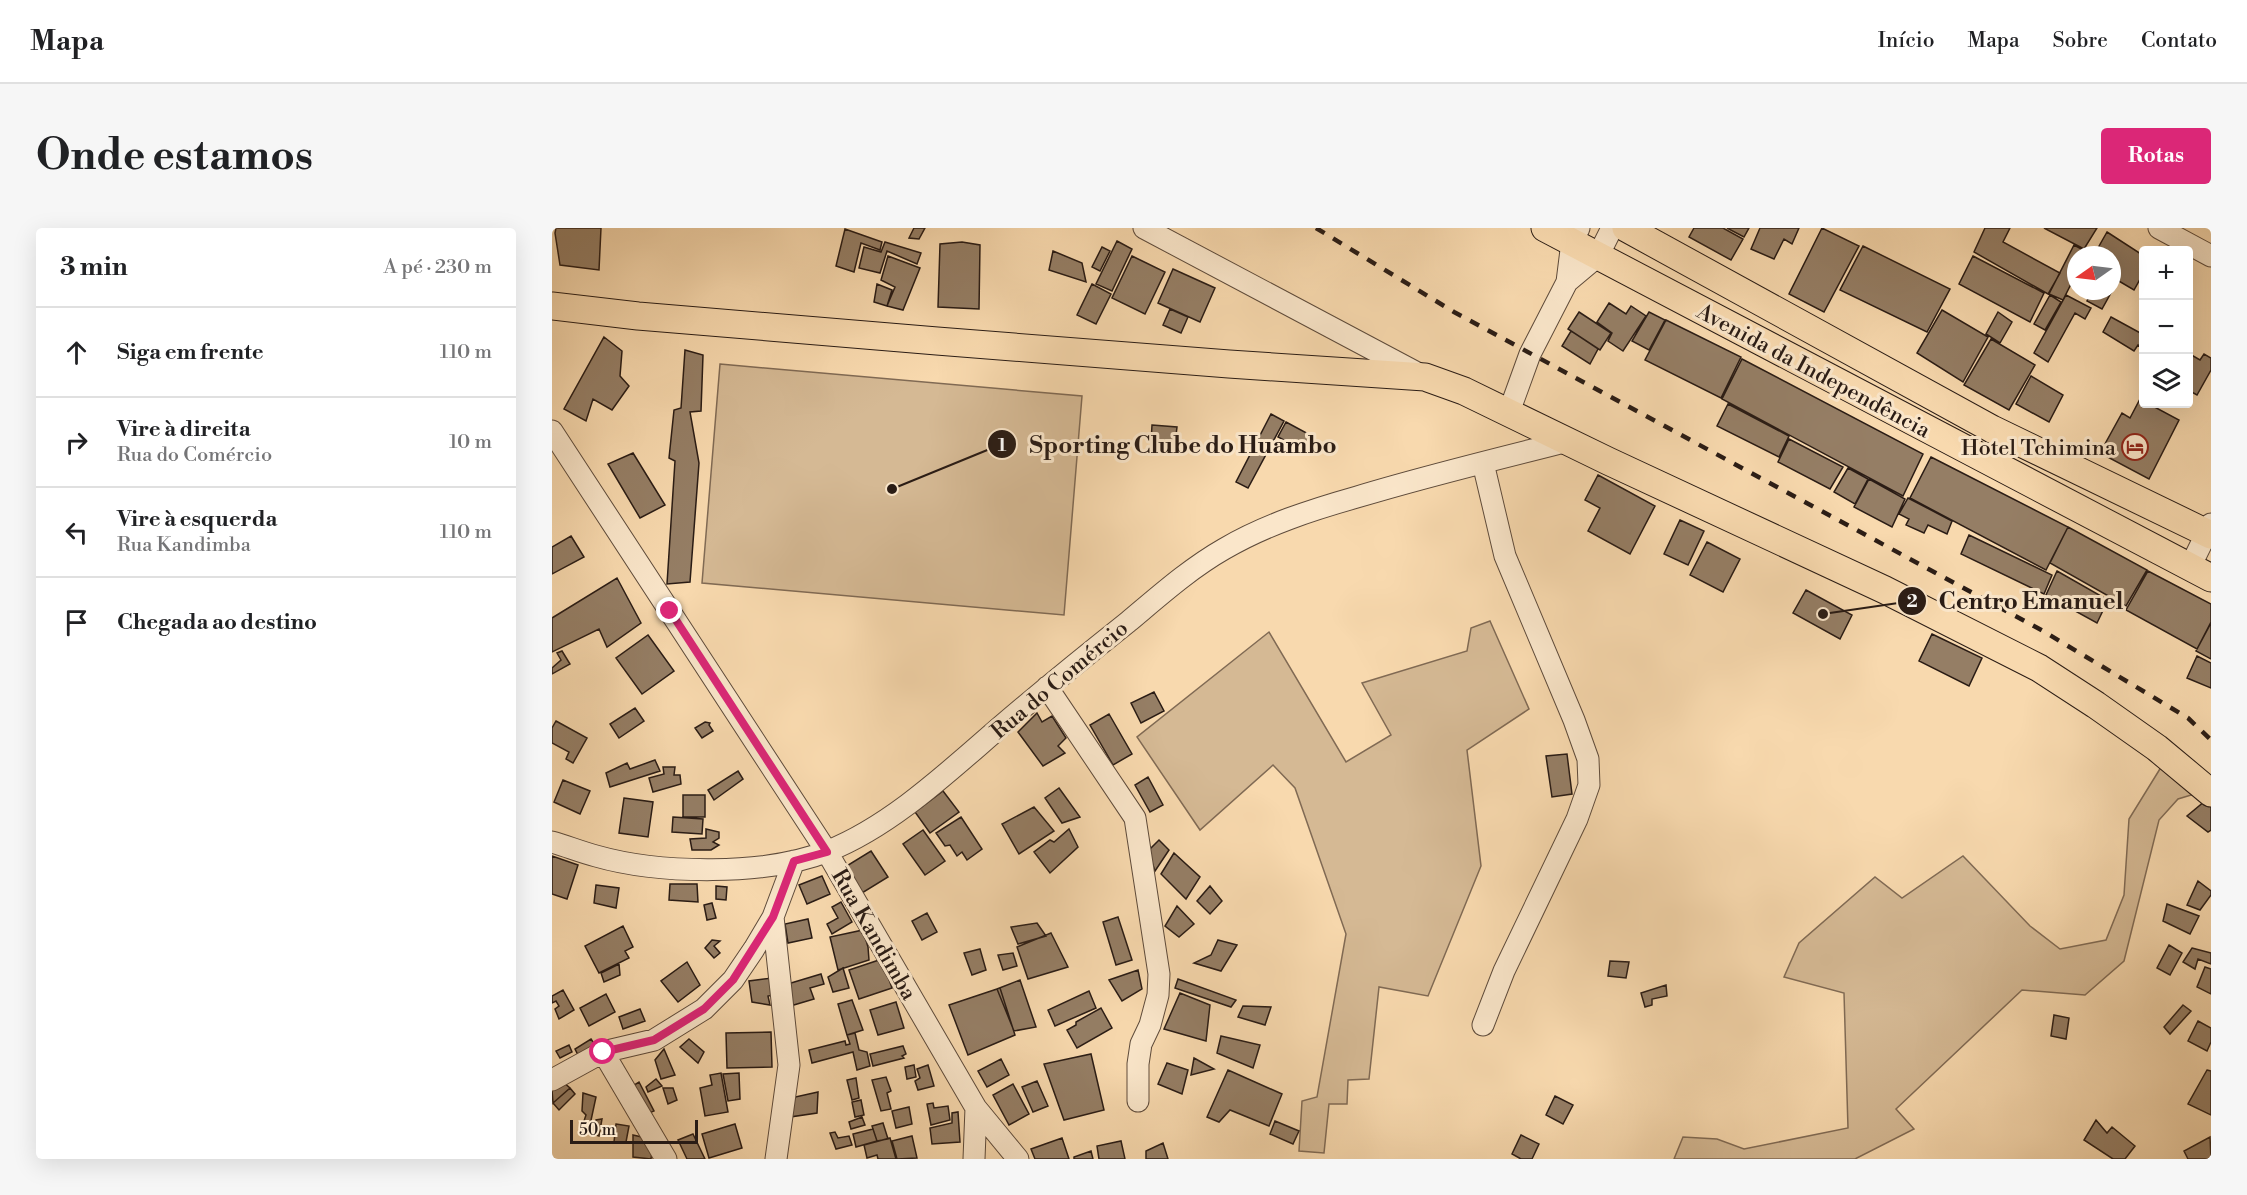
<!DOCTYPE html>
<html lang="pt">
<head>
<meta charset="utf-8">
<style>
	:root { --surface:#fff; --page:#f6f6f6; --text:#202124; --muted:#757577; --line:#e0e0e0; --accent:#db2777 }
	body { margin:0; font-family:"Libre Bodoni",serif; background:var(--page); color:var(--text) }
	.controls { position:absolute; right:18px; top:18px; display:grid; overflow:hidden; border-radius:6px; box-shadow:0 6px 24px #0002 }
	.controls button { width:54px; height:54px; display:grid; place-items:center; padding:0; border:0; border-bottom:2px solid var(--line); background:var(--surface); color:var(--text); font:30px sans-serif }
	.compass { position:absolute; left:1515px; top:18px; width:54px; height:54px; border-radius:50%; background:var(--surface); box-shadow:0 6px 24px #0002; rotate:256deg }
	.scale { position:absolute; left:18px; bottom:15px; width:128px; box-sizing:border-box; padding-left:6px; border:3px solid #2a1c15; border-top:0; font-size:16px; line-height:21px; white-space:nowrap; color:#2a1c15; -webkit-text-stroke:4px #fae6ca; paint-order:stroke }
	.stop { position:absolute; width:18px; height:18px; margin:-14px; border:4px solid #db2777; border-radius:50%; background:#fff }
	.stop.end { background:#db2777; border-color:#fff; box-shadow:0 2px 6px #0008 }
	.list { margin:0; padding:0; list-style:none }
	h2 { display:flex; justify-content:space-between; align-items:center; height:78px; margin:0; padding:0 24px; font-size:26px }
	h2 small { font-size:20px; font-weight:400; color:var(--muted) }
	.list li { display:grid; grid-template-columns:39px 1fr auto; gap:18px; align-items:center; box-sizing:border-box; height:90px; padding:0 24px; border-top:2px solid var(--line) }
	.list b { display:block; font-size:22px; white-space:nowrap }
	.list p { margin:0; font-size:20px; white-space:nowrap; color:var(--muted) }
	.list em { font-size:20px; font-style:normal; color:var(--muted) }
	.icon { flex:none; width:33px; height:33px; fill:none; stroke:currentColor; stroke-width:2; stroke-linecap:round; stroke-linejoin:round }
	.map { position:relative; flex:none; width:1659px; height:931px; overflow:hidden; border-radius:6px }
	header { display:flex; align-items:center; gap:36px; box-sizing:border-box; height:84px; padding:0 30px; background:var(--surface); border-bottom:2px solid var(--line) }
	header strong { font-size:28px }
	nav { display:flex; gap:33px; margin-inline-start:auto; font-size:21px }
	.intro { display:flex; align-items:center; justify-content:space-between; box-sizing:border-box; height:144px; padding:0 36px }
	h1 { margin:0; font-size:42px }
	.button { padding:15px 27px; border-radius:6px; background:var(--accent); color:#fff; font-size:21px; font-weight:700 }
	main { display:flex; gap:36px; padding:0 36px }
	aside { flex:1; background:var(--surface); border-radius:6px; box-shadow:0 6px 24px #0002 }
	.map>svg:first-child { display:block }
	.green { fill:#d5b994; stroke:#806a54; stroke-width:1.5 }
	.building { fill:#957e65; stroke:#2a1c15; stroke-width:1.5 }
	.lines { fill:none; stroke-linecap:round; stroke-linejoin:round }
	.minor-casing { stroke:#5e4b3b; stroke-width:23 }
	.major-casing { stroke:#2a1c15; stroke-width:29 }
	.minor { stroke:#fae6ca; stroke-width:21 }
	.major { stroke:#f8d9ae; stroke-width:27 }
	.rail { stroke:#2a1c15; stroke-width:4.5; stroke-dasharray:10 10; stroke-linecap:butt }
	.route { stroke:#db2777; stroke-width:8 }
	.labels { text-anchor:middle; stroke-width:6; stroke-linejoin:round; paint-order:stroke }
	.street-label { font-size:22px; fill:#2a1c15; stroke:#fae6ca }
	.poi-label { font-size:22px; fill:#2a1c15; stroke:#fae6ca; text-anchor:end }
	.leader { fill:none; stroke:#2a1c15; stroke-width:2 }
	.callout-dot { fill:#2a1c15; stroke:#fae6ca; stroke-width:2 }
	.mark-label { font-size:18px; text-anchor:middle; font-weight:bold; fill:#fff }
	.callout-label { font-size:24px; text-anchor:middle; font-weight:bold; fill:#2a1c15; stroke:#fae6ca; stroke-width:6; stroke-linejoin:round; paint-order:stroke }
</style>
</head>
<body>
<header>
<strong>Mapa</strong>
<nav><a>Início</a><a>Mapa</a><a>Sobre</a><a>Contato</a></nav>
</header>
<div class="intro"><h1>Onde estamos</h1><a class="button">Rotas</a></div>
<main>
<aside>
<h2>3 min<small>A pé · 230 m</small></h2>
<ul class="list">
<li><svg class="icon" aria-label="ahead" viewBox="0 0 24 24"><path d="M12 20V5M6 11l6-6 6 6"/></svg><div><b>Siga em frente</b></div><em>110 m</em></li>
<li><svg class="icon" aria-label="right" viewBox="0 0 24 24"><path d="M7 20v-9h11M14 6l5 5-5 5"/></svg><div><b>Vire à direita</b><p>Rua do Comércio</p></div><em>10 m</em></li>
<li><svg class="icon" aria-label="left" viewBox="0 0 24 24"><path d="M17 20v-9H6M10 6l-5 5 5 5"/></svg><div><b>Vire à esquerda</b><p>Rua Kandimba</p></div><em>110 m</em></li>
<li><svg class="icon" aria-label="arrive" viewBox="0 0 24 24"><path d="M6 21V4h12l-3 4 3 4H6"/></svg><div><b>Chegada ao destino</b></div></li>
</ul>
</aside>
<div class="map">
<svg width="1659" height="931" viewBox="0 0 1659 931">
	<rect width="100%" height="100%" fill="#f8d9ae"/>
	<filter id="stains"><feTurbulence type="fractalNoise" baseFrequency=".00333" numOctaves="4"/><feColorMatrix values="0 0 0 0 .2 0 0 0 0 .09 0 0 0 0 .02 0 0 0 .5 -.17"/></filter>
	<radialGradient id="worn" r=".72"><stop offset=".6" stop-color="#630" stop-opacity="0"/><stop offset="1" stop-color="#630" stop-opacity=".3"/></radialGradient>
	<path class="green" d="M168 136 530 168 512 387 150 355Z
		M938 393 977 481 915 522 929 638 876 768 827 759 817 851 796 852 795 876H777L772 925 747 923 750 873 765 869 794 706 743 560 721 537 648 602 585 509 717 404 794 534 839 507 810 455 915 423 919 400Z
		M1611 536 1646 565 1626 571 1607 592 1572 733 1533 767 1470 762 1344 881 1362 901 1303 931H1122L1131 909 1165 911 1192 921 1296 900 1292 765 1232 749 1247 715 1323 649 1350 670 1411 628 1478 698 1508 721 1554 712 1572 667 1577 591Z"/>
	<path class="building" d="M4 0H49L47 42 8 37 3 5Z
		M362 0H373L367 11 357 10Z
		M1142 0H1171L1191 11 1179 32 1137 9Z
		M1175 0H1197L1192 9Z
		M1208 0H1247L1240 16 1232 11 1222 31 1199 21Z
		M1270 0 1307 18 1272 84 1237 66Z
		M1433 0H1458L1451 14 1508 45 1496 66 1422 24Z
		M1492 0H1545L1532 21Z
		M293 1 330 14 328 22 309 15 302 44 284 38Z
		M1555 4 1592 28V44L1582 62 1560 49V27H1542Z
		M565 13 580 21 560 63 544 56Z
		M333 14 369 25 365 36 335 23 328 45 307 40 312 19 329 24Z
		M410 14 428 17 427 81 386 79 388 16Z
		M1522 17 1535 24 1533 27H1524V46L1511 72 1497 66Z
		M1311 18 1398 61 1375 104 1288 62Z
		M550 19 558 23 548 43 540 39Z
		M501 23 530 35 534 54 497 42Z
		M336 28 368 40 351 82 335 78 343 59 329 52Z
		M580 28 613 44 593 86 560 70Z
		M1421 28 1492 65 1478 94 1407 56Z
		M621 41 663 60 648 94 606 75Z
		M621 41 663 60 648 94 606 75Z
		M1560 51 1565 54 1550 81 1535 73 1540 63H1560Z
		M325 56 340 62 335 78 322 74Z
		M540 56 559 66 544 96 525 87Z
		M1498 67 1509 74 1493 102 1482 96Z
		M1514 67 1539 80 1533 91 1523 85 1496 134 1482 125Z
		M1057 75 1074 86 1079 78 1094 88 1071 123 1056 113 1060 105 1045 94Z
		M618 81 636 89 629 105 611 97Z
		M1390 82 1436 109 1411 154 1365 125Z
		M1027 84 1059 105 1048 122 1016 101Z
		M1097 84 1113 92 1097 122 1080 113Z
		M1446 84 1460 94 1448 115 1434 106Z
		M1559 89 1592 107V120L1586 117 1582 123 1551 104Z
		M1114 92 1189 129 1169 170 1093 132Z
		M1019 103 1046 121 1038 136 1010 118Z
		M52 109 70 123 68 148 77 158 60 182 41 171 34 193 12 181Z
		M1439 111 1483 137 1457 182 1412 157Z
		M133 122 151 127 149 183 138 184 147 235 138 354 115 356 123 233 117 230 122 182 129 180Z
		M1636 125 1648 132 1652 126 1659 130V142L1645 167 1636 162Z
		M1190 131 1371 226 1351 268 1170 171Z
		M1479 148 1511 167 1497 194 1464 176Z
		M1588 171 1592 173V176H1597L1627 192 1597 251 1548 225 1570 185 1578 190Z
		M1176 176 1237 208 1227 229 1165 198Z
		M719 186 732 193 696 260 684 254Z
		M734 194 762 209 755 224 726 209Z
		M600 197 625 199 623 216 599 214Z
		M1237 211 1291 239 1278 261 1226 234Z
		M81 225 113 277 88 290 56 236Z
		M1379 229 1516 299 1494 342 1358 270Z
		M1296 240 1316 251 1303 276 1282 264Z
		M1046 247 1103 278 1078 326 1036 303 1048 280 1033 272Z
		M1317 251 1353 271 1340 299 1302 279Z
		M1356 270 1400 293 1395 306 1376 297 1372 305 1354 297 1357 291 1347 286Z
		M1128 292 1152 303 1136 337 1112 326Z
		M1516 299 1595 342 1574 378 1498 335Z
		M1417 307 1500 347 1492 366 1409 326Z
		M19 308 32 329 0 346V319Z
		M1155 314 1188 331 1171 364 1138 347Z
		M1505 343 1556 372 1545 395 1494 367Z
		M1596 343 1659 376V394L1645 421 1574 382Z
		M65 350 89 395 55 419 47 401 0 424V390Z
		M1254 362 1300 387 1288 411 1241 385Z
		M1659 395V431L1644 423Z
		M1380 406 1430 430 1417 458 1367 433Z
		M96 407 122 443 90 466 64 430Z
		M10 423 18 436 0 446V440L9 432 5 425Z
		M1645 428 1659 435V460L1635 450Z
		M602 464 612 483 589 495 579 475Z
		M83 480 92 493 67 510 58 496Z
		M485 485 490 494 500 488 514 510 506 518 513 525 491 538 466 504Z
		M557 486 580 526 561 537 538 497Z
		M4 493 35 510 21 535 14 531 17 524 0 515V500Z
		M153 494 158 495 157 497 161 503 150 510 143 500Z
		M1015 526 1020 566 1000 569 994 528Z
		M103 532 108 543 58 559 54 545 75 535 78 541Z
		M111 539H123L122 547H128L129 556 101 564 97 550 112 546Z
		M186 543 191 551 162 572 156 562Z
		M596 549 611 577 598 584 583 557Z
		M11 552 38 563 28 586 2 574Z
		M507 560 528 589 510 595 493 570Z
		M391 563 407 584 378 605 363 584Z
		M131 567H153V589H131Z
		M72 570 101 574 96 609 67 605Z
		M1653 573 1659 579V602L1656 604 1635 588Z
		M482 579 502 603 467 626 450 596Z
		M121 589 151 591 150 606 120 604Z
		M409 589 430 621 415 632 410 624 405 628 398 617 393 618 384 605Z
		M154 601 167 604V610L161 614 167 617 159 622H140L138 611 154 610Z
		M517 601 526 619 498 645 482 624 498 612 502 614Z
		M371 602 393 633 373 647 351 616Z
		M607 612 617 622 603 643 596 623Z
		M319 623 336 649 310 665 293 639Z
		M622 625 648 649 634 671 609 646Z
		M0 628 26 637 15 671 0 666Z
		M270 648 278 666 255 676 247 657Z
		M1646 653 1659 663V667L1648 682 1635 677Z
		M118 656H145L146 674 117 672Z
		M44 657 67 660 64 680 42 675Z
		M164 658 175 659 174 672 164 671Z
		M658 658 670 673 658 686 645 673Z
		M289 674 300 694 280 706 275 696 286 690 280 679Z
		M160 675 164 690 155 692 152 677Z
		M1615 676 1647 688 1638 706 1611 693Z
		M625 678 642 696 627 709 613 698Z
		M375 685 385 704 370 712 360 693Z
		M566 689 580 732 564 737 551 694Z
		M256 691 260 710 236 715 233 696Z
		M485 695 494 708 466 716 459 699Z
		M71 698 81 719 73 723 77 730 47 745 33 718Z
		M311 702 316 719 317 732 286 742 278 709Z
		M499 705 516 739 476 751 465 719Z
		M160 712 168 713 162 718 168 725 162 730 153 720Z
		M666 712 685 717 669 743 642 735 659 727Z
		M1617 717 1630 725 1618 747 1605 740Z
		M1640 720 1659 725V736L1646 731 1643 741 1631 734Z
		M428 721 434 742 420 747 412 725Z
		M461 725 465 738 451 742 446 727Z
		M330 731 340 760 307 771 297 742Z
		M1058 733 1077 734 1074 750 1056 748Z
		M135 734 148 757 126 774 109 753Z
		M67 736 68 747 52 754 49 745Z
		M1653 739 1659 741V766L1645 759Z
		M291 740 297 760 281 764 276 749Z
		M586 742 590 761 570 773 557 752Z
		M269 746 272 756 258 760 262 771 235 779 229 758Z
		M220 750 222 767 216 768 218 777 200 774 197 753Z
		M626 751 684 772 679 779 623 760Z
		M468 752 484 799 462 803 445 761Z
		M1114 757 1115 768 1100 771V777L1093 779 1089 765Z
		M448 760 463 807 416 827 397 777Z
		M11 762 22 782 7 791 3 781 7 778 4 773 0 775V768Z
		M537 763 544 780 503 798 496 782Z
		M628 765 658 777 654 813 612 801Z
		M54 766 63 784 37 798 28 780Z
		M300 772 311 802 295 807 286 776Z
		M344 774 352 800 326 807 318 782Z
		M1631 777 1639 783 1618 806 1612 799Z
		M691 778 719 779 713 797 686 789Z
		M549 780 560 800 525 820 515 802 524 797V794Z
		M88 781 93 793 71 801 67 789Z
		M1502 787 1517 790 1514 811 1499 808Z
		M1646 793 1659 800V814L1655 823 1636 813Z
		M219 804 220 839 175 840 174 805Z
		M303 805 307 822 315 824 318 838 305 842 301 824 260 835 257 822 293 813 294 817 298 816 295 807Z
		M669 808 708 817 701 840 665 825Z
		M39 811 43 817 26 827 23 821Z
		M137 811 152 824 146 835 128 819Z
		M17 817 20 824 8 830 4 823Z
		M351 818 354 826 350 828 352 830 321 838 318 826Z
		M112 821 123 847 109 851 103 832Z
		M539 826 552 882 512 892 492 836Z
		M642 830 662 841 639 847Z
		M449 831 457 847 435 859 426 843Z
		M615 835 636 842 630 866 606 856Z
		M362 837 364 849 355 851 353 839Z
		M376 837 382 858 366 862 363 853 368 850 365 841Z
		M676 842 730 866 717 898 678 882 667 894 655 889Z
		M1655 842 1659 843V887L1636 876Z
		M169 845 176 884 153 888 148 860 160 857 158 847Z
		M187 845 188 871 176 873 171 846Z
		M334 849 339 863 335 865 339 881 329 883 320 852Z
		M304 850 307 870 300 872 295 852Z
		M104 851 110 858 96 864 94 859Z
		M10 853 18 860 1 875 0 862Z
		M485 853 496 878 481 884 470 859Z
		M87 854 102 883 95 886 79 859Z
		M461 856 477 886 457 897 441 867Z
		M18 860 23 866 7 882 1 875Z
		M111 860H121L125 872 116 876Z
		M266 864 265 885 231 890 234 871Z
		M31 865 44 869 38 897 43 898 44 892 50 891 47 908 29 902 34 887 30 883Z
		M1003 868 1021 877 1011 896 994 887Z
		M309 872 312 887 303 889 300 874Z
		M381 875 382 880 396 878 398 892 379 897 375 876Z
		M357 879 360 896 344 900 340 883Z
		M406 884 408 914 380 916 378 900 400 895V885Z
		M310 889 313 897 299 901 297 894Z
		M1544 892 1555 905 1560 899 1583 918 1573 931H1561L1532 912Z
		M723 893 747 903 741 916 718 906Z
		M331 895 336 911 325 913 320 898Z
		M64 896 77 898 74 914H62Z
		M183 896 190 920 157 930 150 906Z
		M321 901 325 913 304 919 301 906Z
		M283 904 286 910 297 908 300 917 284 921 278 905Z
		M141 906 153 931H135L126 912Z
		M81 907 94 910 100 924 99 931 81 929Z
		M969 907 987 916 980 931H969L960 926Z
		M360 908 365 930 345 931 340 913Z
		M1658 909 1659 931H1636L1632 923Z
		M338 910 344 931H326L325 927 315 930 312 917Z
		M510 910 517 931H483L479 921Z
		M569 913 573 931H547L545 918Z
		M611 915 616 931H594V923Z
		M539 923 541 931H522V929Z"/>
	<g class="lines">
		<defs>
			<path id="minor" d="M592 0 867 146
				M1607 0 1659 28
				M1015 54 1046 28 1060 0
				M957 184 978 126 1015 54 1020 14 1027 0
				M0 203 275 624 424 880 466 931
				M1638 339 1659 296
				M495 459 583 590 607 746 606 767 598 797 589 816 586 836V873
				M0 614C14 618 29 624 44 628 107 646 214 648 276 623 339 598 396 544 447 500 489 464 532 429 576 394 606 369 637 341 672 321 713 297 759 282 805 269 874 248 945 231 1016 213
				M221 689 237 837 224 931
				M931 797 952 743 1025 591 1037 557 1036 531 1022 492 953 328 931 235
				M51 824 114 931
				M0 852 51 824 102 812 152 781 181 752 202 721 221 689 242 633
				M422 931 424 880"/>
			<path id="major" d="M993 0 1659 350
				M1074 0 1440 201 1659 307
				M0 78 86 88 385 113 677 136 873 149 912 163 1056 233 1333 362 1487 440 1544 477 1605 520 1659 565"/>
		</defs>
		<use href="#minor" class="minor-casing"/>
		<use href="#major" class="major-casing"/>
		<use href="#minor" class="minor"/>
		<use href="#major" class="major"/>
		<path class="rail" d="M764 0 902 84 1491 403 1636 490 1659 512"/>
	</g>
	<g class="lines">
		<path class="route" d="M51 824 102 812 152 781 181 752 221 689 242 633 275 624 118 383"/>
	</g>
	<defs>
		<symbol id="hotel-ring" viewBox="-11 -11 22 22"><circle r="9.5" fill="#fae6ca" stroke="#8f2418" stroke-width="1.5"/><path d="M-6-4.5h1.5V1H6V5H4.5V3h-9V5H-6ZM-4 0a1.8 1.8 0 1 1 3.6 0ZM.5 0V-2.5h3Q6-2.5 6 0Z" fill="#8f2418"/></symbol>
	</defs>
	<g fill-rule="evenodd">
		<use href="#hotel-ring" x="1568" y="204" width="30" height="30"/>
	</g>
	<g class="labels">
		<g class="street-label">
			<text transform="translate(1262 142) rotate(28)" y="8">Avenida da Independência</text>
			<text transform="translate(507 451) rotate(-40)" y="8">Rua do Comércio</text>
			<text transform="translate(323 706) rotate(60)" y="8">Rua Kandimba</text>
		</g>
		<g class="poi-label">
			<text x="1564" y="227">Hotel Tchimina</text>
		</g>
	</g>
	<path class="leader" d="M340 261L450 216M1271 386L1360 373"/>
	<g class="callout-dot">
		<circle cx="340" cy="261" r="6"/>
		<circle cx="1271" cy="386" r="6"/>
		<circle cx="450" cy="216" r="15"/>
		<circle cx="1360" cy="373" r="15"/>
	</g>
	<g class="mark-label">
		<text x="450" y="223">1</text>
		<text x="1360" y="379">2</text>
	</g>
	<g class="callout-label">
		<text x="631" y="225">Sporting Clube do Huambo</text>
		<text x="1479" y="381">Centro Emanuel</text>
	</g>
	<rect width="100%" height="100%" filter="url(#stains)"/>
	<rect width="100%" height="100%" fill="url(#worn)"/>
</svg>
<div class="controls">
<button>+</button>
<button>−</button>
<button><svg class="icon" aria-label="layers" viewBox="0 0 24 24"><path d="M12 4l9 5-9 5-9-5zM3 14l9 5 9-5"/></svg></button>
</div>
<svg class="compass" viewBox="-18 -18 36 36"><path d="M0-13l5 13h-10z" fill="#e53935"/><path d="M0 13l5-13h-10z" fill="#757577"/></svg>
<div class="scale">50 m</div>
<div class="stop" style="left:51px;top:824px"></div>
<div class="stop end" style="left:118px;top:383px"></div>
</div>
</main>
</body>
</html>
